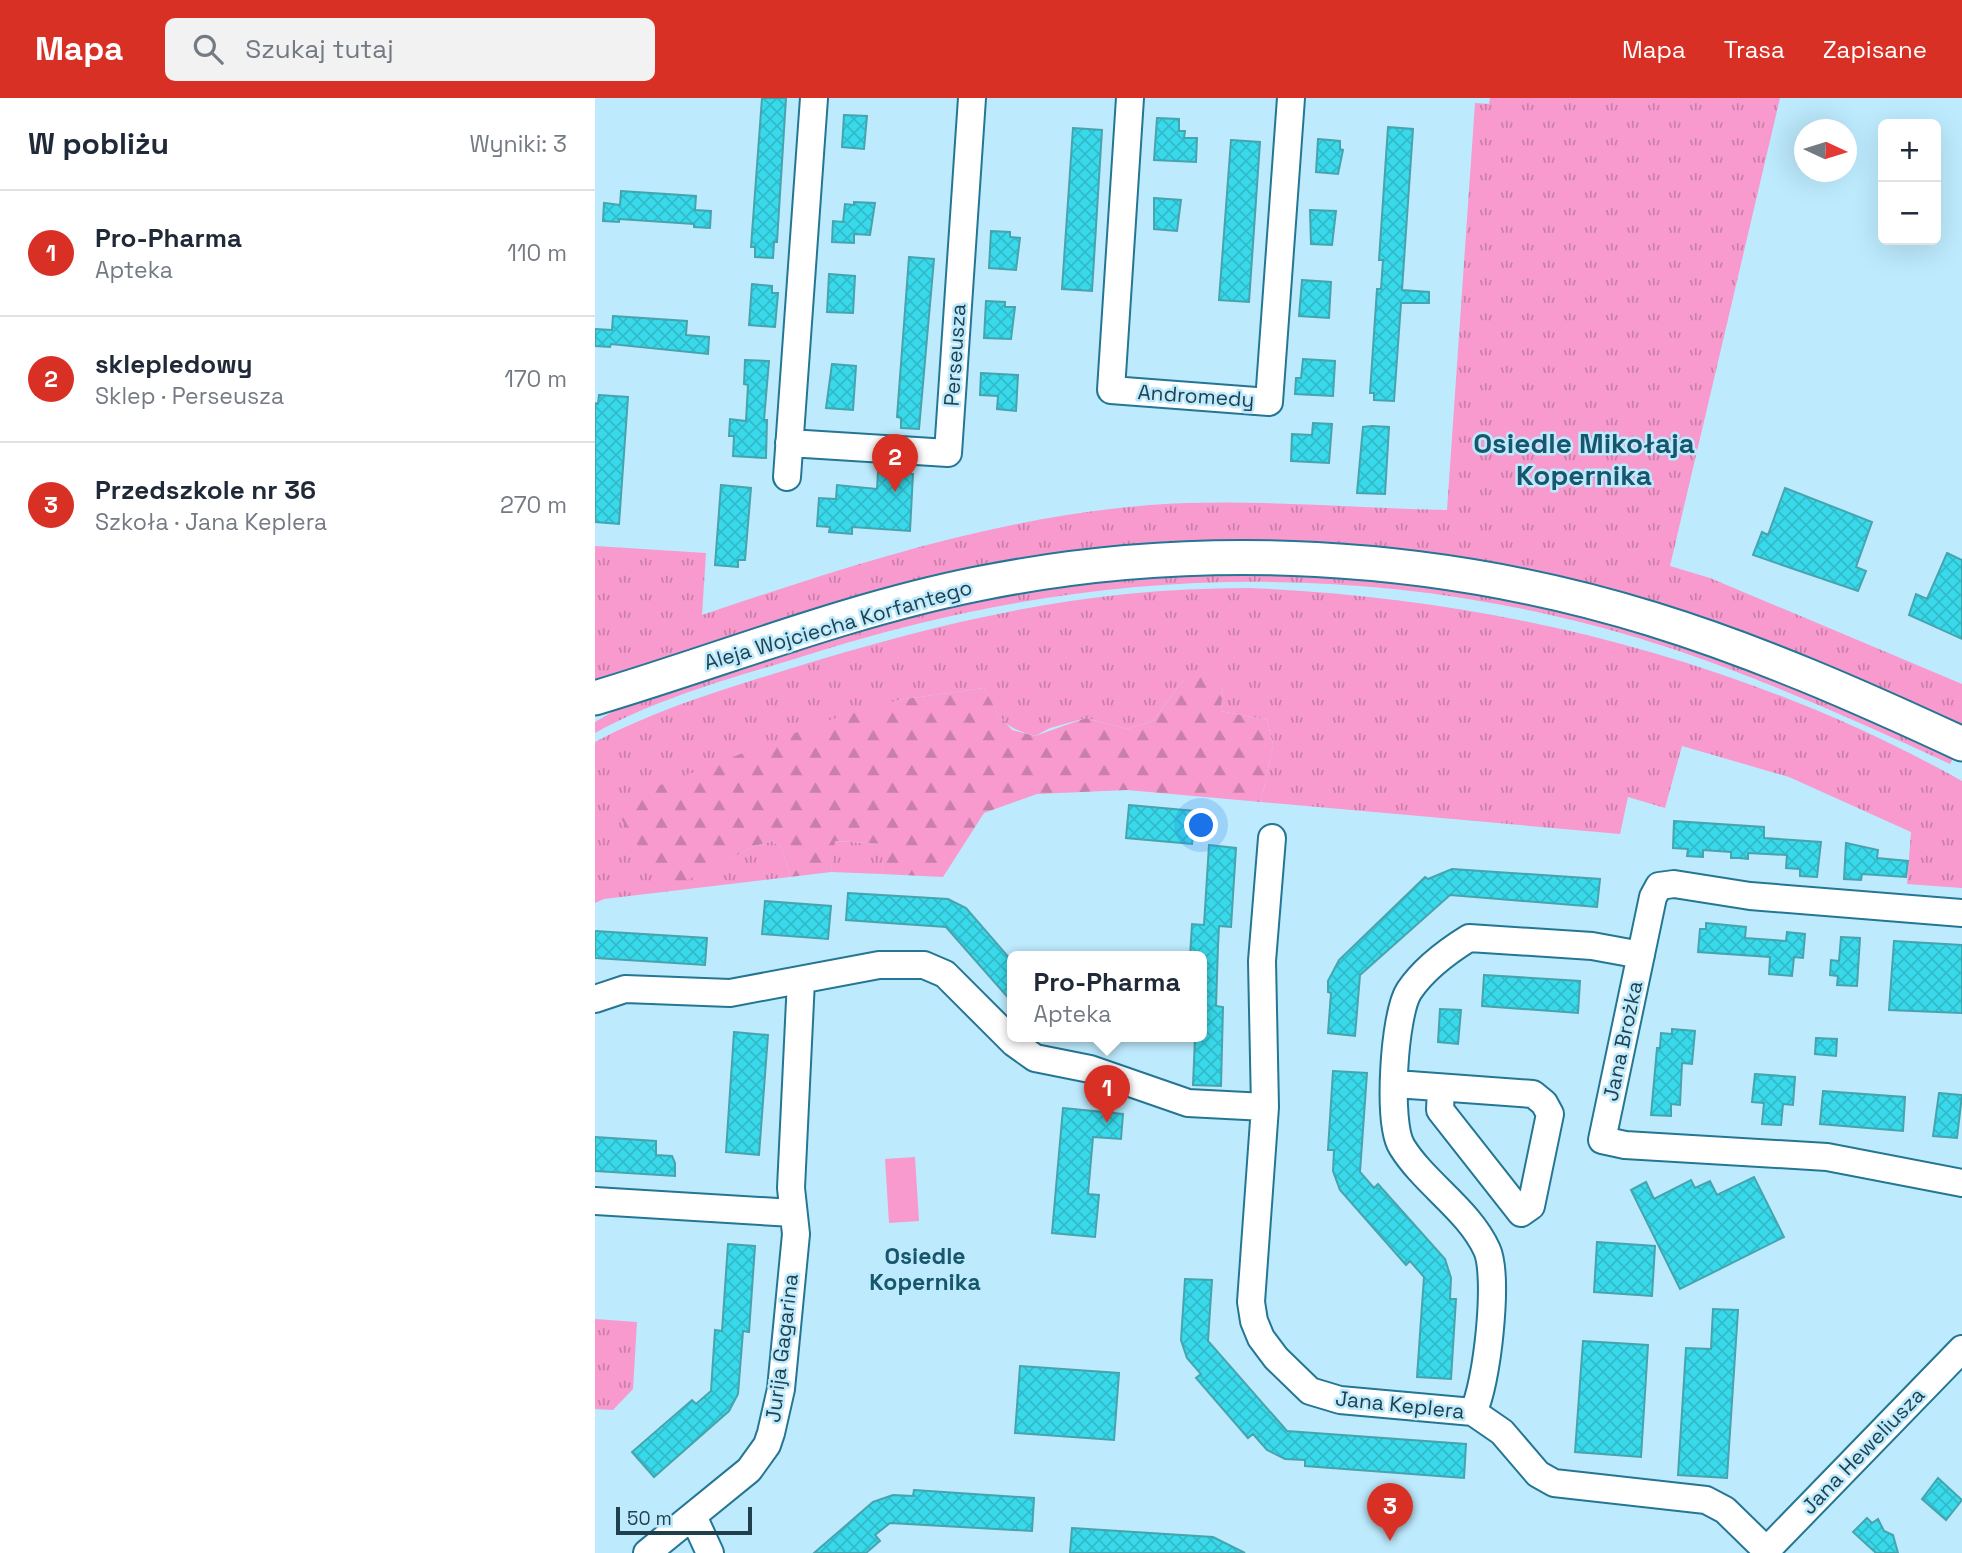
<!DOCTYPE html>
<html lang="pl">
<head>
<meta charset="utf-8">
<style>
	:root { --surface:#fff; --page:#f2f2f3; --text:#1f2937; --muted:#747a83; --line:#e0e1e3; --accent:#d93025 }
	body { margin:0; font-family:"Space Grotesk",sans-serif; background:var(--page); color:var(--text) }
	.controls { position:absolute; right:21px; top:21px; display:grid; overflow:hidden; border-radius:10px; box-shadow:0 7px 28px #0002 }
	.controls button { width:63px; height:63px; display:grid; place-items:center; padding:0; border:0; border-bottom:2px solid var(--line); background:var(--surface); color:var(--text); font:35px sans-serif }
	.compass { position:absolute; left:1199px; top:21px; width:63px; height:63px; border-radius:50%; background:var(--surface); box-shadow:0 7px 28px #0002; rotate:94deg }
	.scale { position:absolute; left:21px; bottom:18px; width:136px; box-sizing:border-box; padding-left:7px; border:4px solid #1f3f4c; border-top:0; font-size:19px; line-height:24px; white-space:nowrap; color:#1f3f4c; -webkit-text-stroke:5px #bdeafd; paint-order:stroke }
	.you { position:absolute; left:607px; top:728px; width:24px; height:24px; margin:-18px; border:5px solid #fff; border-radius:50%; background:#1a73e8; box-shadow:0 0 0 10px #1a73e833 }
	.badge { display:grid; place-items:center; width:46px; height:46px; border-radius:50%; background:var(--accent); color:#fff; font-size:23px; font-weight:700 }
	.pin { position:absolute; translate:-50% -58px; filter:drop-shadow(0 2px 4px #0008) }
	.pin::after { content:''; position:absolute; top:37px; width:24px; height:21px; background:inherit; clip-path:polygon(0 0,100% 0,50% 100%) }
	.popup { position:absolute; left:412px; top:853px; width:200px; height:91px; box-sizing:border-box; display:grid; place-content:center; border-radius:10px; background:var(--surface); filter:drop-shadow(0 2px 5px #0005); font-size:23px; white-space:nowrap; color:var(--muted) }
	.popup b { font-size:26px; color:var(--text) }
	.popup::after { content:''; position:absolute; left:50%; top:100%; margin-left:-14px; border:14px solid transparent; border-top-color:var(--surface) }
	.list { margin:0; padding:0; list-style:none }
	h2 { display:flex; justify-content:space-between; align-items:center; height:91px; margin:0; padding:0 28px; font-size:30px }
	h2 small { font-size:23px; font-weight:400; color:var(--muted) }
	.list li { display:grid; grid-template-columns:46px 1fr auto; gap:21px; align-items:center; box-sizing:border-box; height:126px; padding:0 28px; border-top:2px solid var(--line) }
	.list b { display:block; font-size:26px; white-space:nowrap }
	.list p { margin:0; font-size:23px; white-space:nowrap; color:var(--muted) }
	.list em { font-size:23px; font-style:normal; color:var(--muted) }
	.icon { flex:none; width:38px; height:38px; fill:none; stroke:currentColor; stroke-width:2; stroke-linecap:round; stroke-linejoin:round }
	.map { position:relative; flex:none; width:1367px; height:1455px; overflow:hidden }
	header { display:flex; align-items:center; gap:42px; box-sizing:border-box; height:98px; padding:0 35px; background:var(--accent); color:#fff }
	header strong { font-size:33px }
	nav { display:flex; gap:38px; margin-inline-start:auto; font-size:24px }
	.search { width:490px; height:63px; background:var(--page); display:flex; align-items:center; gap:18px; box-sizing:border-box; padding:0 24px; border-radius:10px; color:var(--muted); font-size:26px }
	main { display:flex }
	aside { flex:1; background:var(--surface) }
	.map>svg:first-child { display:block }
	.grass { fill:url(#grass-tufts) }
	.forest { fill:url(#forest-firs) }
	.garden { fill:#f89ace }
	.building { fill:url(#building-cross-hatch); stroke:#46a4af; stroke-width:2 }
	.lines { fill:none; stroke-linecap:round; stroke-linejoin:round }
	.minor-casing { stroke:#247694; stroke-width:30 }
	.major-casing { stroke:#247694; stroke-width:37 }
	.minor { stroke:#fff; stroke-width:26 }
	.major { stroke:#fff; stroke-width:33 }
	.labels { text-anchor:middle; stroke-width:5; stroke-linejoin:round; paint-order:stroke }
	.street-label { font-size:21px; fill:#1f3f4c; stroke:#bdeafd }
	.neighbourhood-label { font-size:23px; font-weight:bold; fill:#18566d; stroke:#bdeafd }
	.district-label { font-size:28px; font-weight:bold; fill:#18566d; stroke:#bdeafd }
</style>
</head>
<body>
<header>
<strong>Mapa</strong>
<div class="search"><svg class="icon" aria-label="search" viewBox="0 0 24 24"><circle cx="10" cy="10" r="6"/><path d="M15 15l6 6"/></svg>Szukaj tutaj</div>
<nav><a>Mapa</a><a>Trasa</a><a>Zapisane</a></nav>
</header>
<main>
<aside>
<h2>W pobliżu<small>Wyniki: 3</small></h2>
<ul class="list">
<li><span class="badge">1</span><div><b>Pro-Pharma</b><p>Apteka</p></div><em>110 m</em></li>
<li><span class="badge">2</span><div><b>sklepledowy</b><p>Sklep · Perseusza</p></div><em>170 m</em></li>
<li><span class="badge">3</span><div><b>Przedszkole nr 36</b><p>Szkoła · Jana Keplera</p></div><em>270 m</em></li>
</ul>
</aside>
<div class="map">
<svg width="1367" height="1455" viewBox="0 0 1367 1455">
	<defs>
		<pattern id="grass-tufts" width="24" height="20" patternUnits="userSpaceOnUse" patternTransform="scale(1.75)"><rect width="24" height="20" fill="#f89ace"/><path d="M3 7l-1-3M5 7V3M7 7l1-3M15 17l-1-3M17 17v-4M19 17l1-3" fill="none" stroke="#c87fa9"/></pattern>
		<pattern id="forest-firs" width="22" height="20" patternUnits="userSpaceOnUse" patternTransform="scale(1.75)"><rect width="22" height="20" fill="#f89ace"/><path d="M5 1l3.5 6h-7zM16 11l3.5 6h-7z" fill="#c87fa9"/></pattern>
		<pattern id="building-cross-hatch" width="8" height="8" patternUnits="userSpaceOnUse" patternTransform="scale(1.75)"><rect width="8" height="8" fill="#38d9ea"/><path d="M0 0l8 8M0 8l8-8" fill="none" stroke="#31bbca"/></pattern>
	</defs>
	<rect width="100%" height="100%" fill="#bdeafd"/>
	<path class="grass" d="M895 0H1185L1075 468 1115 480 1367 586V630L1251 577 652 444 0 585V448L111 455 107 517C253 468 401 419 555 407 653 400 754 410 852 412L880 5 894 6Z
		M650 474 784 482 905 499 1017 525 1147 566 1359 659 1355 666C1265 624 1175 584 1081 552 798 458 508 464 225 553 149 577 71 596 0 635V624L31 606C128 575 226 539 325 514 432 487 541 478 650 474Z
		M653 490C902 500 1148 561 1367 683V790L1312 786 1316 734 1194 679 1087 648 1070 710 1033 699 1025 736 666 704 678 647 672 622 626 613 628 587 589 581 558 623 532 631 491 620 455 630 440 638C407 629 404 620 389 590L303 602 71 792 160 748 177 743 187 750 195 779 9 801 0 805V644C62 611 127 592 194 571 350 523 488 490 653 490Z
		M239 743 289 746 287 776 236 774Z
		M0 1221 42 1224 38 1291 18 1312 0 1311Z"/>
	<path class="forest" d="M616 566 628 587 626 613 672 622 678 647 666 704 532 692 442 696 389 715 348 779 287 776 288 746 240 743 236 774 195 779 187 750 177 743 160 748 71 793 25 719 50 693 231 623 303 602 389 590 403 616 417 632 440 638 491 620 532 631 558 623 589 581Z"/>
	<path class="garden" d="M320 1059 324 1123 294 1125 290 1061Z"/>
	<path class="building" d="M167 0H191L182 144H179L178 160 160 159V149H156Z
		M249 17 272 18 269 51 247 49Z
		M562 20 584 21V33H590L589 40H602L601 64 559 62Z
		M793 29 818 31 807 192 834 194V205H806L799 303 779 302V295H775L782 191H786L788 162H784Z
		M478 30 507 32 497 193 467 191Z
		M723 41 745 43V51L748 52 743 76 721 74Z
		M636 42 665 44 654 204 624 202Z
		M26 93 101 98 100 112 116 113 115 130 99 129V126L24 121V124L8 123 9 105 25 107Z
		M559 100 586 102 582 133 559 131Z
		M259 104 280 105 275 137 259 136V145L237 144 238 123 248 124 250 106 259 107Z
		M715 112 741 113 737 147 716 146Z
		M396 133 415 134V139L425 140 421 172 394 170Z
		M314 159 339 161 324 331 306 330V320L302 319Z
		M234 176 260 178 258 215 232 214Z
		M707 182 736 184 734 220 704 218Z
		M157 186 177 188V195H183L180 229 154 227Z
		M391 203 410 204V209H420L416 241 389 240Z
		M18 218 92 223 91 237 114 239 113 256 16 246 15 249 0 248V231L17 232Z
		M708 261 740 263 738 298 700 296 701 280H706Z
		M150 262 174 263 169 322H172L171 360 138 358 139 338H134L135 321 151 323 153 287 149 286Z
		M237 266 261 268 258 312 231 310Z
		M386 275 423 277 421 313 402 311 403 298 385 297Z
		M4 297 33 299 24 426 0 424V305L3 306Z
		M718 325 737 326 734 365 696 363 697 336 717 337Z
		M777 328 794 329 790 396 762 395 768 329Z
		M283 374 318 376 315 433 257 429V436L234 434 235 429 222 428 224 400 241 401 242 387 282 391Z
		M126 387 156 390 150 462H143V469L120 467Z
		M1190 390 1277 424 1261 469 1271 473 1263 493 1158 457 1167 434 1173 437Z
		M1352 455 1367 462V541L1314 517 1321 496 1332 501Z
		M534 707 600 713 597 746 531 740Z
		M1079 723 1169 729V740L1226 744 1222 779 1205 778V771L1191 770 1192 757 1153 755V761L1144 760H1136V754L1108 752V759L1092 758 1093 751 1078 750Z
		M1251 745 1283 752 1282 760 1313 763 1311 779 1267 776 1266 782 1249 781Z
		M614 747 641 750 636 829 624 828 623 848 621 908 628 909 626 988 598 987 600 939H606V859H595L597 826 609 827Z
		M857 771 1005 781 1002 809 855 797 765 877 760 938 733 935 736 895 733 894V883L744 862 830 779 833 781Z
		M253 795 353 801 371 810 417 863V904L351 829 251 822Z
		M170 803 236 808 233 841 167 836Z
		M1111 825 1151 829 1150 840 1191 843 1192 834 1210 836 1208 860 1199 859 1197 878 1174 876 1175 859 1103 854 1105 831H1111Z
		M0 833 112 840 110 867 0 860Z
		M1246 839 1265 840 1262 888 1242 887 1243 878 1235 877 1236 862 1244 863Z
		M1299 843 1367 847V915L1294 912Z
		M889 877 985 883 983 915 887 908Z
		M845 911 866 912 863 946 843 944Z
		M1077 931 1100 933 1097 966 1087 965 1085 1007 1076 1006V1018L1056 1017 1062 950H1065L1066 935 1077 936Z
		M139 934 173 937 164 1057 131 1054Z
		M1221 940 1242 941 1241 958 1220 956Z
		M738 973 772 975 765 1074 779 1090 783 1086 850 1161 856 1180 855 1201H861L856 1281 822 1279 829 1179 815 1163 811 1167 745 1092 738 1073 739 1052H733Z
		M1160 976 1200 979 1198 1007 1188 1006 1186 1027 1167 1026 1169 1005 1157 1004Z
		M1228 993 1310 999 1308 1033 1225 1026Z
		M1344 995 1367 997 1362 1040 1338 1038Z
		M468 1010 528 1016 526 1041 498 1039 493 1096 504 1097 500 1139 457 1135Z
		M0 1039 61 1043V1057L77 1058 80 1065V1078L0 1073Z
		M1159 1079 1189 1139 1085 1191 1036 1092 1051 1084 1059 1101 1096 1082 1100 1090 1115 1083 1122 1097Z
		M1002 1144 1060 1148 1057 1198 999 1194Z
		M133 1146 160 1148 154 1234 148 1233 143 1296 134 1313 59 1379 37 1354 97 1302 101 1306 116 1293 120 1232 127 1233Z
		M590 1181 617 1182 613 1243 692 1333 871 1346 869 1380 710 1368V1362L690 1361 672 1352 658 1336 653 1340 601 1280 606 1276 592 1260 586 1242Z
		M1118 1211 1143 1212 1132 1380 1083 1377 1091 1250 1116 1251Z
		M988 1243 1053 1247 1046 1359 980 1354Z
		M425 1268 524 1275 519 1342 420 1335Z
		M1343 1380 1367 1402 1351 1422 1327 1401Z
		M319 1392 439 1400 437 1433 295 1425 280 1437 285 1443 271 1455H219L278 1404 298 1397 318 1398Z
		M1272 1420 1277 1425 1283 1421 1289 1433 1298 1437 1303 1455H1281L1258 1434Z
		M477 1430 618 1439 650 1455H475Z"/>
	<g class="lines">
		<defs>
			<path id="minor" d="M535 0 516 292 674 304 696 0
				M194 345 353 355 377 0
				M192 379 219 0
				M677 740 667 863 670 1009 656 1204 659 1223 666 1240 681 1260 715 1293 745 1302 878 1314 907 1334 943 1376 959 1385 1111 1402 1130 1412 1172 1453
				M1367 815 1155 798 1079 786 1064 788 1058 799 1007 1042 1030 1047 1232 1059 1367 1085
				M0 901 30 891 135 895 284 867H329L350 876 419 945 440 960 495 971 593 1005 670 1009
				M801 986 938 996 949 1005 955 1016 936 1108 926 1115 845 1012 846 990
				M0 1103 198 1115
				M878 1314C892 1288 904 1179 892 1152 874 1112 830 1086 807 1049 792 1026 799 916 814 893 828 872 853 853 874 840L997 848 1046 857
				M98 1418 115 1455
				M52 1455 154 1372 172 1347 176 1335 186 1291 201 1136 196 1090 206 882
				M1169 1455 1367 1251"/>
			<path id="major" d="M0 600C127 562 252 512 382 486 604 441 840 454 1057 521 1164 554 1266 599 1367 646"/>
		</defs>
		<use href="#minor" class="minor-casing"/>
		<use href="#major" class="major-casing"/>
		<use href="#minor" class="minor"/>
		<use href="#major" class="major"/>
	</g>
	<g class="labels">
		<g class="street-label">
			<text transform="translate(360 257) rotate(-86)" y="7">Perseusza</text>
			<text transform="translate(601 298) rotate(4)" y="7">Andromedy</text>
			<text transform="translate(243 527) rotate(-16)" y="7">Aleja Wojciecha Korfantego</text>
			<text transform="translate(1028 943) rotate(-78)" y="7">Jana Brożka</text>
			<text transform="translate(187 1250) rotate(-83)" y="7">Jurija Gagarina</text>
			<text transform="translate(805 1307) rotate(6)" y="7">Jana Keplera</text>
			<text transform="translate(1268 1353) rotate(-46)" y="7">Jana Heweliusza</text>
		</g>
		<g class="neighbourhood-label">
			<text x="330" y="1166">Osiedle<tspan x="330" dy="26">Kopernika</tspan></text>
		</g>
		<g class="district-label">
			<text x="989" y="355">Osiedle Mikołaja<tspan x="989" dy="32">Kopernika</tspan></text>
		</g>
	</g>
</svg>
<div class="controls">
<button>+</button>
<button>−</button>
</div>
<svg class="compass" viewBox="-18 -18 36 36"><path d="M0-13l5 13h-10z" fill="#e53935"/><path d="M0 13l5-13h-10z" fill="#747a83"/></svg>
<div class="scale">50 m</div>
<div class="you"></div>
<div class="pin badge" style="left:512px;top:1025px">1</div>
<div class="popup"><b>Pro-Pharma</b>Apteka</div>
<div class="pin badge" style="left:300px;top:394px">2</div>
<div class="pin badge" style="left:795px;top:1443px">3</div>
</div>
</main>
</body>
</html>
